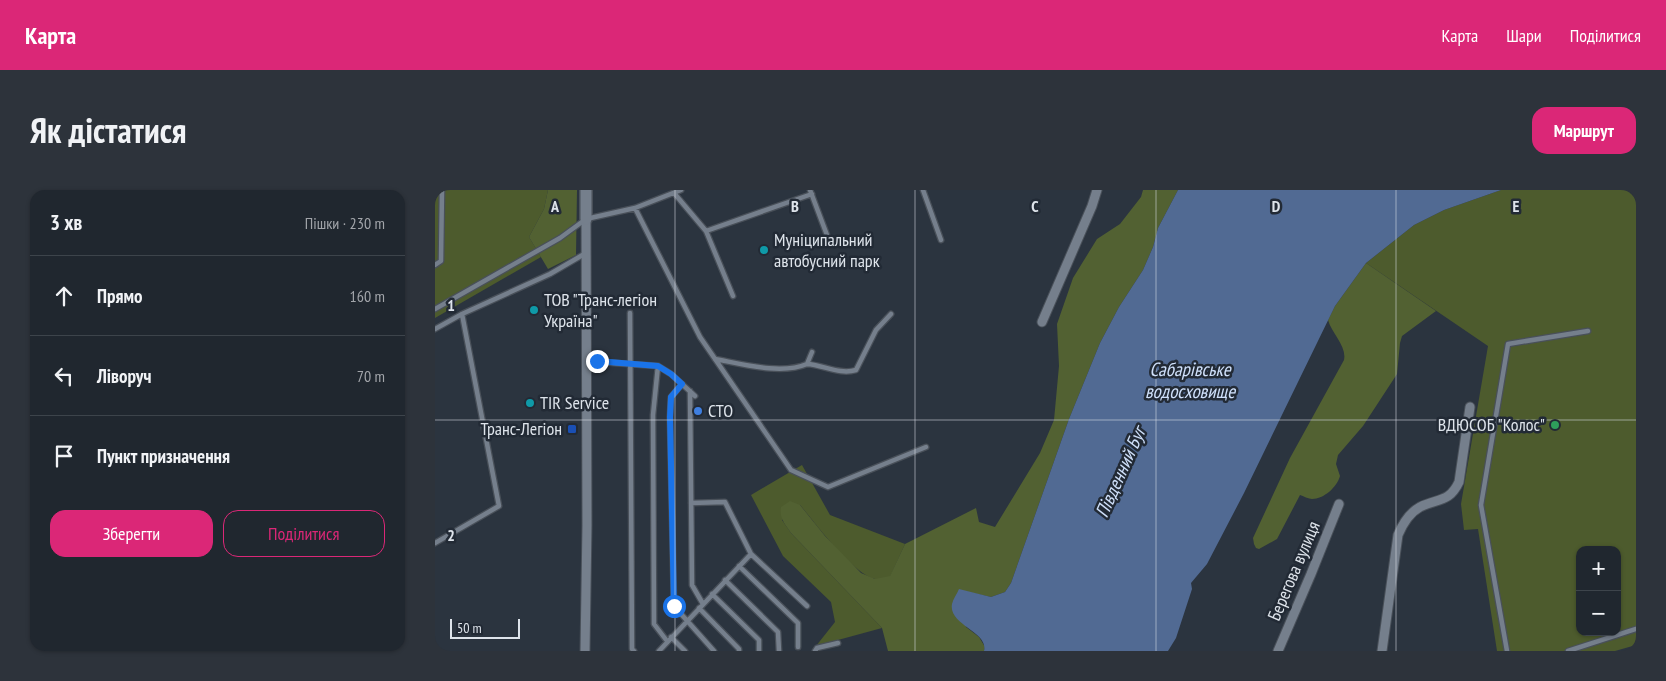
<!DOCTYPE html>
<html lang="uk">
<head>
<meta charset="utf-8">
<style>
	:root { --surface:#20272f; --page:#2d333b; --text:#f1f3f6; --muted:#a2a5aa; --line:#3d444b; --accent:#db2777 }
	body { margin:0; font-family:"PT Sans Narrow",sans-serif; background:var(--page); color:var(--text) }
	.controls { position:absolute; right:15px; bottom:15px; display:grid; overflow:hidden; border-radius:10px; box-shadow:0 1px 4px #0004 }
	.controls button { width:45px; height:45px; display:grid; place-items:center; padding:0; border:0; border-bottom:1px solid var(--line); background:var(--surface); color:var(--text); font:25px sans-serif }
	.scale { position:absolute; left:15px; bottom:12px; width:70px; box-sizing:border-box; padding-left:5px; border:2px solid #dee4eb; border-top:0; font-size:14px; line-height:18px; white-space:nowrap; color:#dee4eb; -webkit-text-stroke:4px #222a35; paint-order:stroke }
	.stop { position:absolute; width:15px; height:15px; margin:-11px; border:4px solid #1a73e8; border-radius:50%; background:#fff }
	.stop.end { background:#1a73e8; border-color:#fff; box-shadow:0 1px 5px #0008 }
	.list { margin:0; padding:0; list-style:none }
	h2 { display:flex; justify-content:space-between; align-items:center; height:65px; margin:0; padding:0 20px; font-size:21px }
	h2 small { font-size:16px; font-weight:400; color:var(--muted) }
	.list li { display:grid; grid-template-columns:32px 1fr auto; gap:15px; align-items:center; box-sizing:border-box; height:80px; padding:0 20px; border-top:1px solid var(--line) }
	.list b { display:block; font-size:19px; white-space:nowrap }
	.list em { font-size:16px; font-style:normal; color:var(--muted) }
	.actions { display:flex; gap:10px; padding:15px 20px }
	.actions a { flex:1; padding:11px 0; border:1px solid var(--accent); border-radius:15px; text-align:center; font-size:18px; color:var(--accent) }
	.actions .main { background:var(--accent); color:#fff }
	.icon { flex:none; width:28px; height:28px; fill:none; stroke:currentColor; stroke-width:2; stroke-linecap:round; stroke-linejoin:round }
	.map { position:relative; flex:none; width:1201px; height:461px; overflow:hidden; border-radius:15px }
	header { display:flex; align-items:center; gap:30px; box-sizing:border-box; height:70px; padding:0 25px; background:var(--accent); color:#fff }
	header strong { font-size:24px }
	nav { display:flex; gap:28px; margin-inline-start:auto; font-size:18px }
	.intro { display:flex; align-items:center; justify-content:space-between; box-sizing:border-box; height:120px; padding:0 30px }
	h1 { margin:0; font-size:35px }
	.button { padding:12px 22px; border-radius:15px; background:var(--accent); color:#fff; font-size:18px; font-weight:700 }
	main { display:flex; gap:30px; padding:0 30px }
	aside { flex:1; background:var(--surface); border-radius:15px; box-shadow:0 1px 4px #0004 }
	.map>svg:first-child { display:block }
	.green { fill:#4d5b2d; fill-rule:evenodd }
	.forest { fill:#526132 }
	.water { fill:#516a93 }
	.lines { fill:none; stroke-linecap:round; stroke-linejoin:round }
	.lane-casing { stroke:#495059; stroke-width:7 }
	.street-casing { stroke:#495059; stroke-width:11 }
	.secondary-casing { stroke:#495059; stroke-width:14 }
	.lane { stroke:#757f8c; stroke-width:4.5 }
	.street { stroke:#757f8c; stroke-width:9 }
	.secondary { stroke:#757f8c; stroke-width:11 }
	.route { stroke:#1a73e8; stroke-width:6 }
	.grid { fill:none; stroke:#dee4eb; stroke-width:1; stroke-opacity:0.55 }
	.culture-dot { fill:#0f9aa8; stroke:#222a35; stroke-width:2 }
	.shop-dot { fill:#3f7fe0; stroke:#222a35; stroke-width:2 }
	.leisure-dot { fill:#2e9e5b; stroke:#222a35; stroke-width:2 }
	.transit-dot { fill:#1a4fb4; stroke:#222a35; stroke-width:2 }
	.labels { text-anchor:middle; stroke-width:5; stroke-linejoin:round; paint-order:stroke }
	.poi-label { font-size:18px; fill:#dee4eb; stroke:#222a35; text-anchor:start }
	.street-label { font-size:18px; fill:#dee4eb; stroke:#222a35 }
	.water-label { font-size:19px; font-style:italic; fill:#cfe0fa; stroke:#222a35 }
	.grid-label { font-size:16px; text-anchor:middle; font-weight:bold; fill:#dee4eb; stroke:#222a35; stroke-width:5; stroke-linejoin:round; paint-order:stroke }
</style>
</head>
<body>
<header>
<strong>Карта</strong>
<nav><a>Карта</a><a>Шари</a><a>Поділитися</a></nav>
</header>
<div class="intro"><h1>Як дістатися</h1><a class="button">Маршрут</a></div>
<main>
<aside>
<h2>3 хв<small>Пішки · 230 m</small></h2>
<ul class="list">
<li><svg class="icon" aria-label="ahead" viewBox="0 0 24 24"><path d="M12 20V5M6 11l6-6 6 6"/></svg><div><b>Прямо</b></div><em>160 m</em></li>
<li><svg class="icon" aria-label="left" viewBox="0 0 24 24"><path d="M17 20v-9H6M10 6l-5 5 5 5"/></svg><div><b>Ліворуч</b></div><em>70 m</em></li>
<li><svg class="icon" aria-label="arrive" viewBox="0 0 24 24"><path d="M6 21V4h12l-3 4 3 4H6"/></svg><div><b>Пункт призначення</b></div></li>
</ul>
<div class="actions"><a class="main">Зберегти</a><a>Поділитися</a></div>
</aside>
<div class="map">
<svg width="1201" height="461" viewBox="0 0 1201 461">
	<rect width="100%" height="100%" fill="#2b343f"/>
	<path class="green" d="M0 0H113L109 19 94 47 106 67 0 128Z
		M1066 0H1201V455L1180 461H1062L1043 339 1029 340 1026 314 1053 156 931 73 979 35 1009 20ZM1145 360H1182V442H1145Z
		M367 275 395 325 470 354 455 387C450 388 445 390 440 389 418 384 380 333 365 315L347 330 356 343 447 438 381 456 400 432 396 412 348 366 316 305Z"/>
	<path class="forest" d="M113 0H142L141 65 113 79 94 47 109 19Z
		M708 0H743L723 38 718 57 708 80 684 117 665 153 634 229 576 393 570 402 556 407 524 400 531 437 544 447 550 457 549 461H453L447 438 356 343C350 334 344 328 346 317L355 311 365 315 390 346 426 383 440 389 455 386 470 354 541 318 544 332 560 337 605 263 619 230 624 176 622 134 638 88 662 49 685 34 706 7Z
		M931 73 1001 121 967 146 965 153 962 184 928 236 903 265 901 274 905 286C902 297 889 309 877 309 874 309 868 306 865 305L842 349 824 359 821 358 819 354 818 348 855 268 909 170C912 156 897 144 893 130L900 116Z"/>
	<path class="water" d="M743 0H1066L1009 20 979 35 931 73 900 116 809 303 772 374 756 393 757 399 741 448 733 461H549C554 442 513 435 517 414 518 409 522 404 524 399L556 407 570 402 576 393 634 229 665 153 684 117 708 80 718 57 723 38Z"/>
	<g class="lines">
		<defs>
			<path id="lane" d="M375 0 395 53
				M488 0 506 50
				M239 3 271 41 298 106
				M200 18 265 147 356 280 393 297 491 257
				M271 41 377 4
				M0 75 6 71 7 0
				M0 119 125 48 151 29 200 18 246 0
				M195 123 197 459 199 461
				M0 139 27 124 115 84 151 63
				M280 169C307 174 346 185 372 174L377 162
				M151 171 223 176 236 184 260 206
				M372 174C388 175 405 185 421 180L441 140 456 124
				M223 176 218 225 219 434 232 451
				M247 194 236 207 235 227 239 416 279 461
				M255 201 257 395 268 414
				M256 313 290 312 316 364 372 416
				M0 353 64 316 27 124
				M304 376 363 433V457
				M290 390 343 442 344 461
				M277 404 324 450V461
				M264 418 304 459V461
				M236 447 250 461
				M224 461 316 364
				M380 461 382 458 403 453
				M1072 461 1046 315 1073 154 1153 141
				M1133 461 1201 439"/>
			<path id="street" d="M607 132 657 16 662 0
				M150 461 152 335 151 29
				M843 461 876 384 904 314
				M947 461 963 345C968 333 974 323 985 317 1003 308 1014 313 1024 292L1035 217"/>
			<path id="secondary" d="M151 0V29"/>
		</defs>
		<use href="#lane" class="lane-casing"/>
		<use href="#street" class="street-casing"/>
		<use href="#secondary" class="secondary-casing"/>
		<use href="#lane" class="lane"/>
		<use href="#street" class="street"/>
		<use href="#secondary" class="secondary"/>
	</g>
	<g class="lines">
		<path class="route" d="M162 171 223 176 236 184 247 194 236 207 235 227 239 416"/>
	</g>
	<path class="grid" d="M240 0V461M480 0V461M721 0V461M961 0V461M0 230H1201"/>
	<g class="culture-dot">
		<circle cx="329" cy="60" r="5"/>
		<circle cx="99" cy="120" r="5"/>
		<circle cx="95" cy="213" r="5"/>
	</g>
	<circle class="shop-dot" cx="263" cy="221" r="5"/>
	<circle class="leisure-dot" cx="1120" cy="235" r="5"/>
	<rect class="transit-dot" x="132" y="234" width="10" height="10" rx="2.5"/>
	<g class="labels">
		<g class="poi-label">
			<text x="339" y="56">Муніципальний<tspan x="339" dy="21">автобусний парк</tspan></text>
			<text x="109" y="116">ТОВ "Транс-легіон<tspan x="109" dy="21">Україна"</tspan></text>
			<text x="105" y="219">TIR Service</text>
			<text x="273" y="227">СТО</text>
			<text x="1110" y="241" text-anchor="end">ВДЮСОБ "Колос"</text>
			<text x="127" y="245" text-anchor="end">Транс-Легіон</text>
		</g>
		<g class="street-label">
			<text transform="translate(859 381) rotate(-67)" y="6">Берегова вулиця</text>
		</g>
		<g class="water-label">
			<text x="755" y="186">Сабарівське<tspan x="755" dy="22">водосховище</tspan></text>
			<text transform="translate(685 282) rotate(-66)" y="7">Південний Буг</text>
		</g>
	</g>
	<g class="grid-label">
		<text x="120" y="22">A</text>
		<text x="360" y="22">B</text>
		<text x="600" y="22">C</text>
		<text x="841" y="22">D</text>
		<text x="1081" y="22">E</text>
		<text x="16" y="121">1</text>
		<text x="16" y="351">2</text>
	</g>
</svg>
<div class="controls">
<button>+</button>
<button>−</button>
</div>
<div class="scale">50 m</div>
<div class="stop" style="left:239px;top:416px"></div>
<div class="stop end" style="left:162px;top:171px"></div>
</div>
</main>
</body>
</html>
